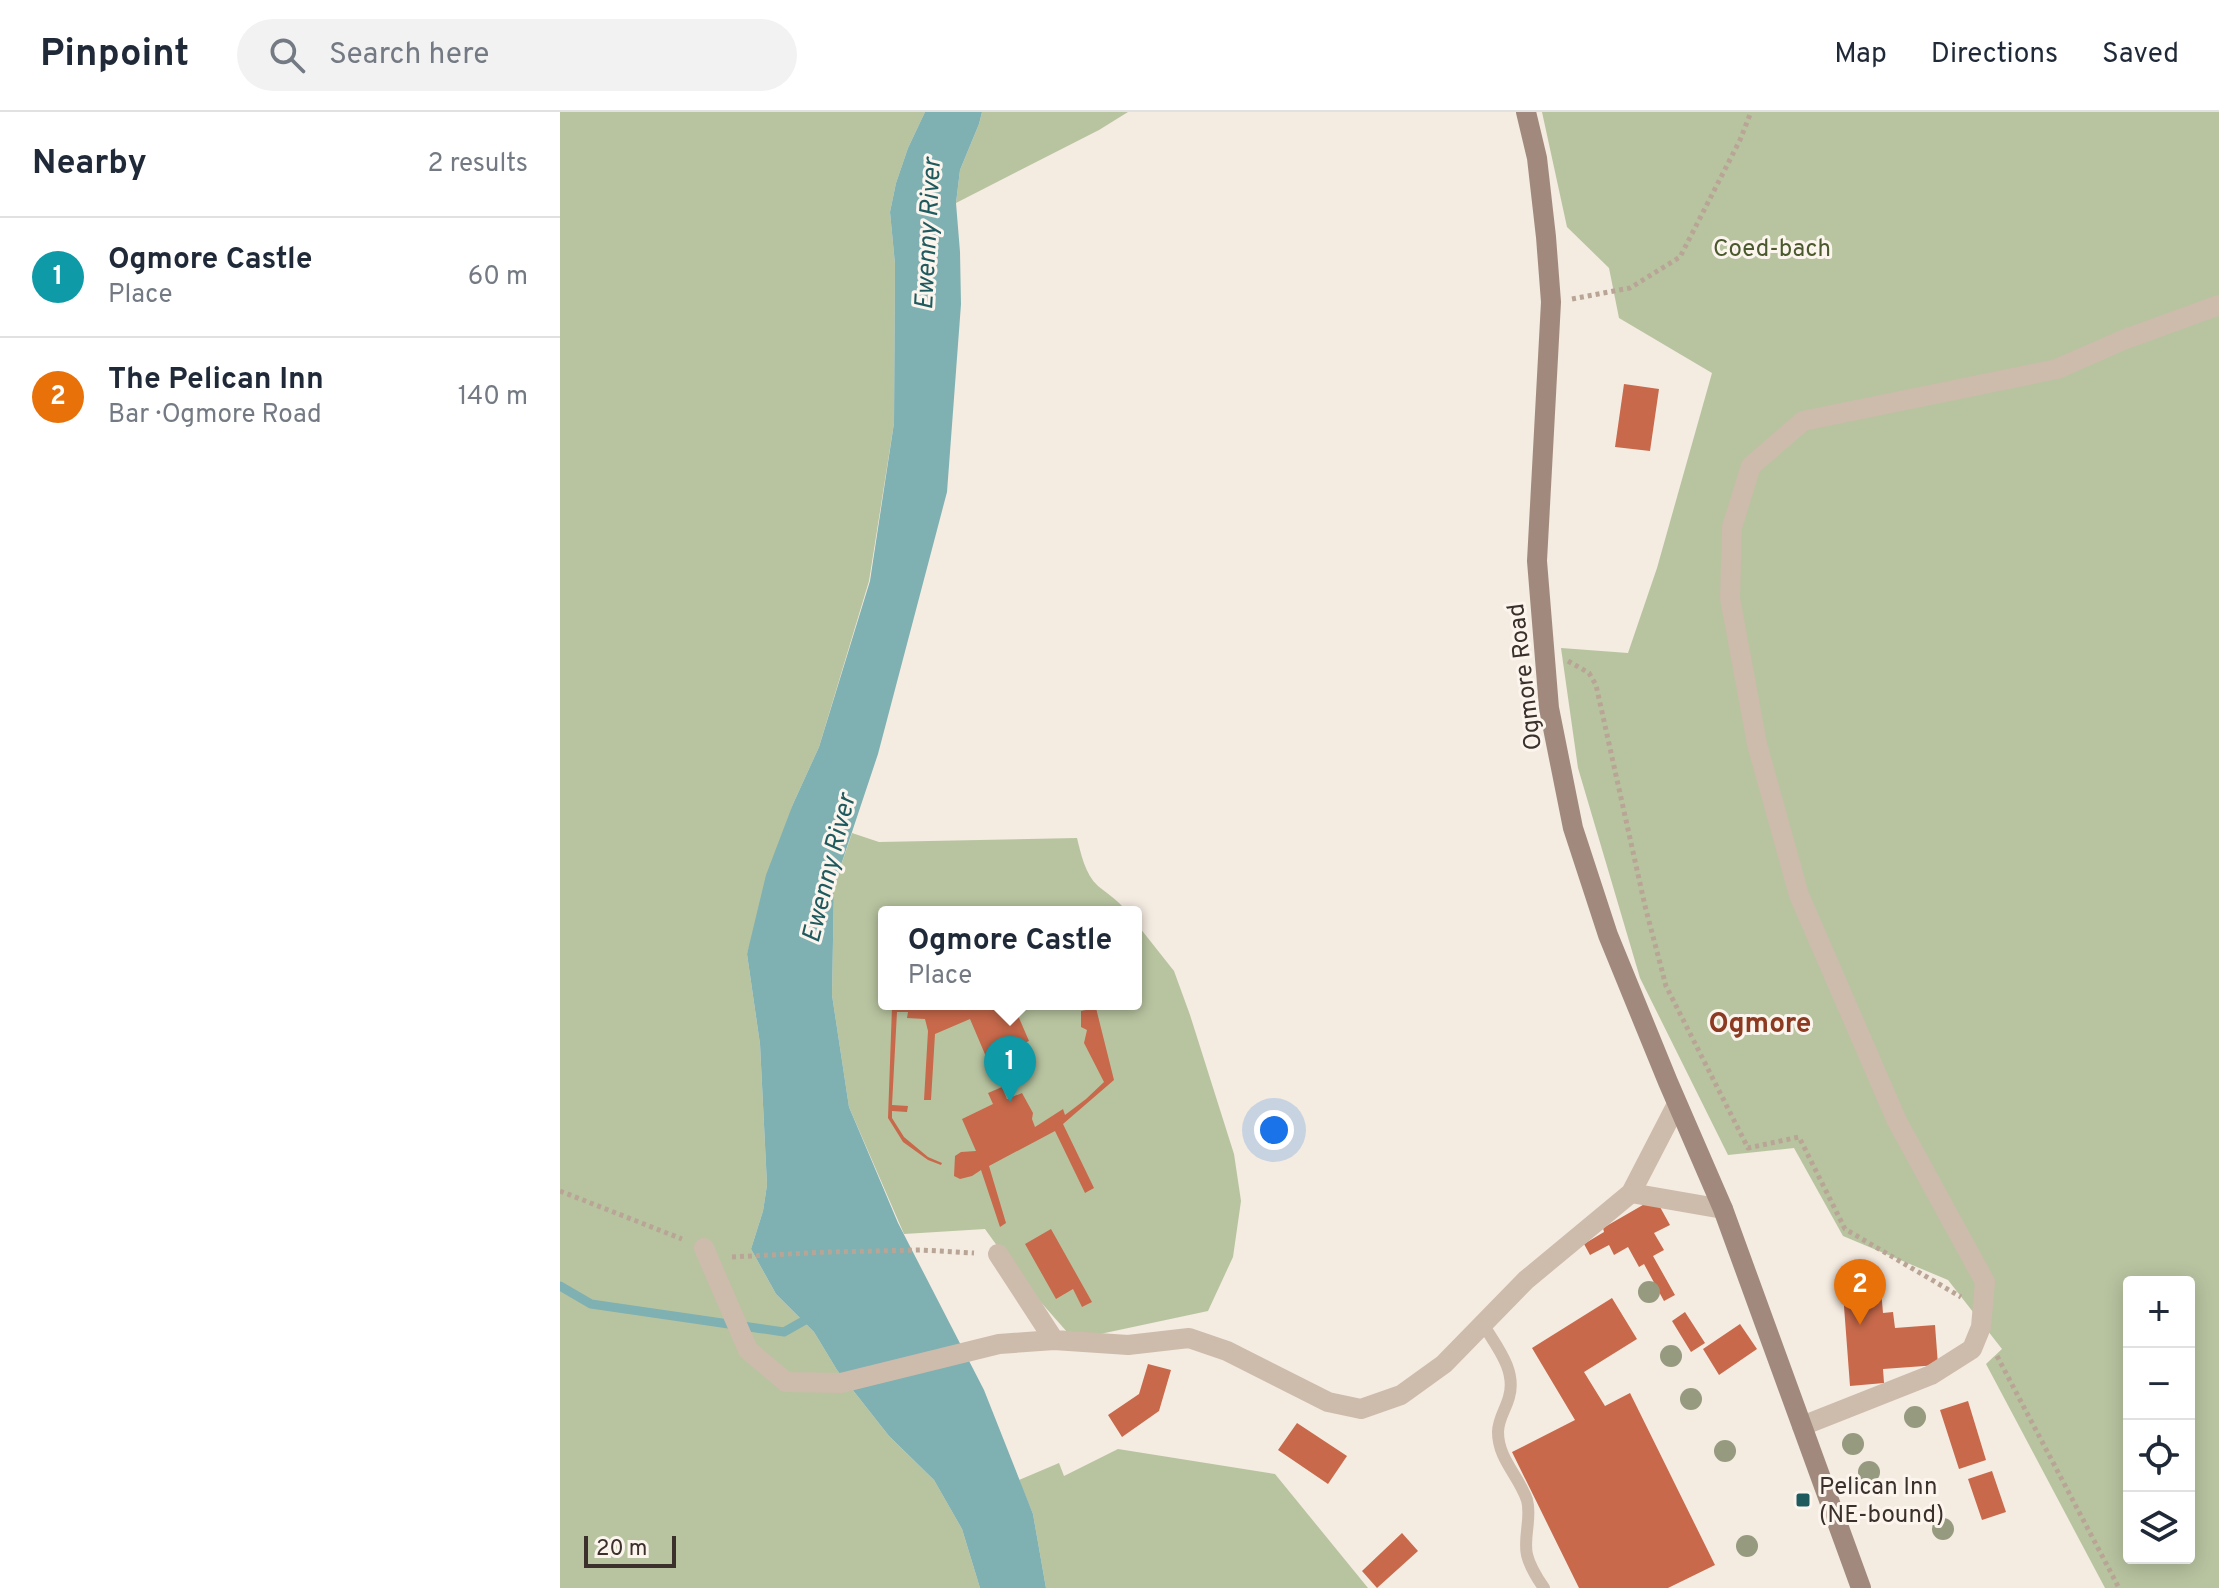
<!DOCTYPE html>
<html lang="en">
<head>
<meta charset="utf-8">
<style>
	:root { --surface:#fff; --page:#f2f2f3; --text:#1f2937; --muted:#747a83; --line:#e0e1e3; --accent:#1f5a5e }
	body { margin:0; font-family:Overpass,sans-serif; background:var(--page); color:var(--text) }
	.controls { position:absolute; right:24px; bottom:24px; display:grid; overflow:hidden; border-radius:8px; box-shadow:0 4px 20px #0003 }
	.controls button { width:72px; height:72px; display:grid; place-items:center; padding:0; border:0; border-bottom:2px solid var(--line); background:var(--surface); color:var(--text); font:40px sans-serif }
	.scale { position:absolute; left:24px; bottom:20px; width:92px; box-sizing:border-box; padding-left:8px; border:4px solid #3b302b; border-top:0; font-size:22px; line-height:28px; white-space:nowrap; color:#3b302b; -webkit-text-stroke:6px #fbf5ee; paint-order:stroke }
	.you { position:absolute; left:714px; top:1018px; width:28px; height:28px; margin:-20px; border:6px solid #fff; border-radius:50%; background:#1a73e8; box-shadow:0 0 0 12px #1a73e833 }
	.badge { display:grid; place-items:center; width:52px; height:52px; border-radius:50%; background:var(--accent); color:#fff; font-size:26px; font-weight:700 }
	.pin { position:absolute; translate:-50% -66px; filter:drop-shadow(0 2px 4px #0008) }
	.pin::after { content:''; position:absolute; top:42px; width:28px; height:24px; background:inherit; clip-path:polygon(0 0,100% 0,50% 100%) }
	.popup { position:absolute; left:318px; top:794px; width:264px; height:104px; box-sizing:border-box; display:grid; place-content:center; border-radius:8px; background:var(--surface); filter:drop-shadow(0 2px 6px #0005); font-size:26px; white-space:nowrap; color:var(--muted) }
	.popup b { font-size:30px; color:var(--text) }
	.popup::after { content:''; position:absolute; left:50%; top:100%; margin-left:-16px; border:16px solid transparent; border-top-color:var(--surface) }
	.list { margin:0; padding:0; list-style:none }
	h2 { display:flex; justify-content:space-between; align-items:center; height:104px; margin:0; padding:0 32px; font-size:34px }
	h2 small { font-size:26px; font-weight:400; color:var(--muted) }
	.list li { display:grid; grid-template-columns:52px 1fr auto; gap:24px; align-items:center; box-sizing:border-box; height:120px; padding:0 32px; border-top:2px solid var(--line) }
	.list b { display:block; font-size:30px; white-space:nowrap }
	.list p { margin:0; font-size:26px; white-space:nowrap; color:var(--muted) }
	.list em { font-size:26px; font-style:normal; color:var(--muted) }
	.icon { flex:none; width:44px; height:44px; fill:none; stroke:currentColor; stroke-width:2; stroke-linecap:round; stroke-linejoin:round }
	.map { position:relative; flex:none; width:1659px; height:1476px; overflow:hidden }
	header { display:flex; align-items:center; gap:48px; box-sizing:border-box; height:112px; padding:0 40px; background:var(--surface); border-bottom:2px solid var(--line) }
	header strong { font-size:38px }
	nav { display:flex; gap:44px; margin-inline-start:auto; font-size:28px }
	.search { width:560px; height:72px; background:var(--page); display:flex; align-items:center; gap:20px; box-sizing:border-box; padding:0 28px; border-radius:44px; color:var(--muted); font-size:30px }
	main { display:flex }
	aside { flex:1; background:var(--surface) }
	.map>svg:first-child { display:block }
	.green { fill:#b8c4a0; fill-rule:evenodd }
	.water { fill:#7fb0b2 }
	.lines { fill:none; stroke-linecap:round; stroke-linejoin:round }
	.stream { stroke:#7fb0b2; stroke-width:9 }
	.building { fill:#c8694b }
	.path { stroke:#b9a596; stroke-width:5; stroke-dasharray:4 4; stroke-linecap:butt }
	.service { stroke:#cdbbac; stroke-width:12 }
	.minor { stroke:#cdbbac; stroke-width:20 }
	.secondary { stroke:#a18a7d; stroke-width:20 }
	.tree { fill:#969b7f }
	.poi-dot { fill:#1f5a5e; stroke:#fbf5ee; stroke-width:3 }
	.labels { text-anchor:middle; stroke-width:6; stroke-linejoin:round; paint-order:stroke }
	.park-label { font-size:24px; fill:#4a5a2e; stroke:#fbf5ee }
	.street-label { font-size:24px; fill:#3b302b; stroke:#fbf5ee }
	.poi-label { font-size:24px; fill:#3b302b; stroke:#fbf5ee; text-anchor:start }
	.water-label { font-size:26px; font-style:italic; fill:#1f5a5e; stroke:#fbf5ee }
	.quarter-label { font-size:28px; font-weight:bold; fill:#8c3b22; stroke:#fbf5ee }
</style>
</head>
<body>
<header>
<strong>Pinpoint</strong>
<div class="search"><svg class="icon" aria-label="search" viewBox="0 0 24 24"><circle cx="10" cy="10" r="6"/><path d="M15 15l6 6"/></svg>Search here</div>
<nav><a>Map</a><a>Directions</a><a>Saved</a></nav>
</header>
<main>
<aside>
<h2>Nearby<small>2 results</small></h2>
<ul class="list">
<li><span class="badge" style="background:#0f9aa8">1</span><div><b>Ogmore Castle</b><p>Place</p></div><em>60 m</em></li>
<li><span class="badge" style="background:#e8710a">2</span><div><b>The Pelican Inn</b><p>Bar · Ogmore Road</p></div><em>140 m</em></li>
</ul>
</aside>
<div class="map">
<svg width="1659" height="1476" viewBox="0 0 1659 1476">
	<rect width="100%" height="100%" fill="#f4ebe1"/>
	<path class="green" d="M0 0H365L348 36 336 71 330 100 335 152 334 311 309 469 259 635 233 692 187 842 200 932 207 1073 203 1099 191 1137 216 1182 254 1220 277 1258 329 1324 374 1368 402 1417 420 1476H0Z
		M422 0H568L539 18 396 91 400 58 419 12Z
		M982 0H1659V1476H1545L1426 1252 1442 1237 1388 1168 1283 1124 1234 1036 1168 1043 1080 866 1018 656 1001 536 1068 541 1097 456 1152 261 1059 206 1049 156 1007 115ZM1569 1170H1629V1446H1569Z
		M292 721 319 730 517 726C521 742 525 762 538 774 549 783 559 789 567 800H324V892H576V811L614 859 630 903 674 1042 681 1089 673 1145 648 1199 526 1225 508 1221 463 1170 425 1117 344 1122 289 995 272 883 274 774Z
		M558 1337 715 1362 808 1476H486L473 1402 459 1368 499 1351 504 1364Z"/>
	<path class="water" d="M365 0H422L419 12 400 58 396 91 400 140 401 192 387 380 318 642 274 774 272 883 289 995 338 1111 424 1278 473 1402 486 1476H420L402 1417 374 1368 329 1324 277 1258 254 1220 216 1182 191 1137 203 1099 207 1073 200 932 187 842 206 763 233 692 259 635 310 469 334 311 335 152 330 100 336 71 348 36Z"/>
	<g class="lines">
		<path class="stream" d="M0 1174 31 1192 224 1220 254 1203"/>
	</g>
	<path class="building" d="M1064 272 1099 277 1090 339 1055 335Z
		M366 892H453L469 929 427 947 410 907 375 922 371 988H364L368 919 365 907 347 906 348 900H337L332 993 348 994 347 1000 332 999V1006L344 1025 368 1045 382 1051 381 1053 368 1048 343 1030 328 1006 332 895Z
		M526 892H535L554 968 503 1012 534 1076 525 1081 495 1019 429 1054 446 1111 440 1115 421 1058 412 1064 400 1067 394 1064 395 1044 401 1040 416 1039 402 1007 433 992 428 981 442 975 447 987 462 981 473 1001 472 1007 475 1015 503 997 505 1003 526 987 544 970 524 931 527 918 521 915V899L526 898Z
		M1095 1086 1110 1113 1094 1121 1104 1138 1093 1144 1115 1183 1104 1189 1084 1152 1079 1155 1068 1135 1054 1143 1049 1133 1030 1143 1024 1132 1044 1120 1043 1116Z
		M491 1117 532 1190 522 1195 513 1177 496 1187 465 1132Z
		M1321 1178 1323 1201 1333 1200 1335 1216 1375 1213 1378 1253 1323 1257 1324 1271 1290 1274 1283 1181Z
		M1052 1186 1077 1227 1024 1260 1045 1294 1070 1281 1155 1453 1108 1476H1019L952 1340 1015 1308 972 1236Z
		M1125 1200 1145 1231 1131 1240 1112 1209Z
		M1180 1212 1197 1237 1159 1263 1143 1237Z
		M588 1252 611 1258 599 1299 562 1325 548 1303 579 1282Z
		M1408 1289 1426 1348 1399 1357 1380 1298Z
		M737 1311 787 1344 768 1372 718 1338Z
		M1432 1359 1446 1400 1422 1408 1408 1367Z
		M842 1421 858 1439 817 1476 802 1459Z"/>
	<g class="lines">
		<path class="path" d="M1012 187 1070 176 1120 145 1180 28 1191 0
			M1008 549 1029 561 1036 573 1085 794 1106 874 1188 1036 1239 1025 1285 1117 1401 1185
			M0 1079 122 1127
			M172 1145 267 1140 361 1138 414 1141
			M1437 1244 1559 1476"/>
		<path class="service" d="M923 1212C936 1234 957 1258 949 1285 946 1297 938 1307 938 1320 938 1347 959 1364 967 1388 972 1406 963 1425 967 1443 970 1455 977 1466 984 1476"/>
		<path class="minor" d="M1071 1081 1117 992
			M144 1136 188 1238 226 1270 281 1271 439 1232 494 1228
			M438 1142 494 1228 568 1233 629 1226 667 1239 768 1290 801 1297 841 1283 884 1252 966 1168 1071 1081 1163 1097
			M1242 1314 1371 1263 1412 1237 1421 1215 1425 1170 1337 1009 1239 783 1197 632 1170 486 1172 415 1191 354 1243 309 1497 257 1563 228 1659 193"/>
		<path class="secondary" d="M966 0 977 46 986 125 991 190 977 449 989 596 1013 716 1048 823 1108 970 1163 1097 1301 1476"/>
	</g>
	<g class="tree">
		<circle cx="1089" cy="1180" r="11"/>
		<circle cx="1111" cy="1244" r="11"/>
		<circle cx="1131" cy="1287" r="11"/>
		<circle cx="1355" cy="1305" r="11"/>
		<circle cx="1293" cy="1332" r="11"/>
		<circle cx="1165" cy="1339" r="11"/>
		<circle cx="1309" cy="1360" r="11"/>
		<circle cx="1383" cy="1417" r="11"/>
		<circle cx="1187" cy="1434" r="11"/>
	</g>
	<rect class="poi-dot" x="1235" y="1380" width="16" height="16" rx="4"/>
	<g class="labels">
		<g class="park-label">
			<text x="1212" y="144">Coed-bach</text>
		</g>
		<g class="street-label">
			<text transform="translate(964 565) rotate(-97)" y="8">Ogmore Road</text>
		</g>
		<g class="poi-label">
			<text x="1259" y="1382">Pelican Inn<tspan x="1259" dy="28">(NE-bound)</tspan></text>
		</g>
		<g class="water-label">
			<text transform="translate(367 122) rotate(-87)" y="9">Ewenny River</text>
			<text transform="translate(268 756) rotate(-76)" y="9">Ewenny River</text>
		</g>
		<g class="quarter-label">
			<text x="1200" y="920">Ogmore</text>
		</g>
	</g>
</svg>
<div class="controls">
<button>+</button>
<button>−</button>
<button><svg class="icon" aria-label="locate" viewBox="0 0 24 24"><circle cx="12" cy="12" r="6"/><path d="M12 2v4M12 18v4M2 12h4M18 12h4"/></svg></button>
<button><svg class="icon" aria-label="layers" viewBox="0 0 24 24"><path d="M12 4l9 5-9 5-9-5zM3 14l9 5 9-5"/></svg></button>
</div>
<div class="scale">20 m</div>
<div class="you"></div>
<div class="pin badge" style="left:450px;top:990px;background:#0f9aa8">1</div>
<div class="popup"><b>Ogmore Castle</b>Place</div>
<div class="pin badge" style="left:1300px;top:1213px;background:#e8710a">2</div>
</div>
</main>
</body>
</html>
